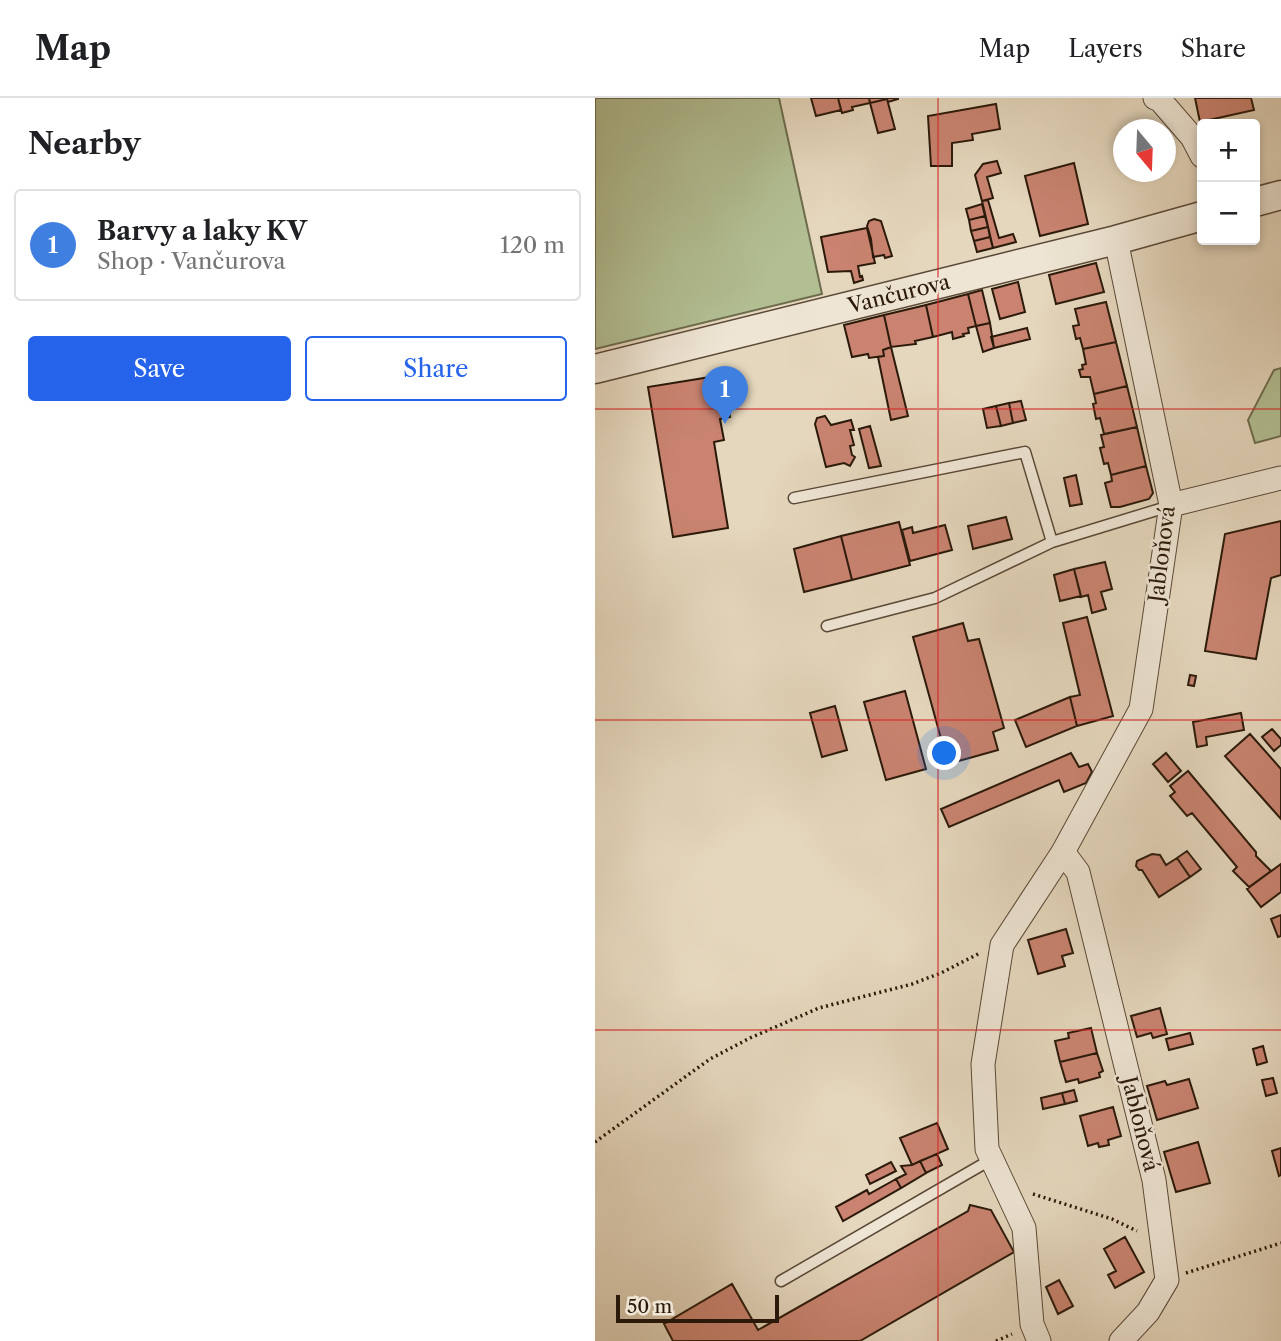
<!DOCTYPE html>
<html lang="en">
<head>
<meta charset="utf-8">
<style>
	:root { --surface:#fff; --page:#f6f6f6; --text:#202124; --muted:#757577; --line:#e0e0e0; --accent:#2563eb }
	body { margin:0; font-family:"Libre Caslon Text",serif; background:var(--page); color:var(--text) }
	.controls { position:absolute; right:21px; top:21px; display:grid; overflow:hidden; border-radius:7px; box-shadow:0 4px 10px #0003 }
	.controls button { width:63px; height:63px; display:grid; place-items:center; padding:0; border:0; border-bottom:2px solid var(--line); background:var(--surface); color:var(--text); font:35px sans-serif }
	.compass { position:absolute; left:518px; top:21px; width:63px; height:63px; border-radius:50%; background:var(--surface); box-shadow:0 4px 10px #0003; rotate:161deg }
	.scale { position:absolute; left:21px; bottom:18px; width:163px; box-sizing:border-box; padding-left:7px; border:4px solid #2b190a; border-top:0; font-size:19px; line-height:24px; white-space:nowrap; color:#2b190a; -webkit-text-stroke:5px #eee5d4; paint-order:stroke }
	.you { position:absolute; left:350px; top:656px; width:24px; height:24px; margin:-18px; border:5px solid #fff; border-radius:50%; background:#1a73e8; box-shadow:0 0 0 10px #1a73e833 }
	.badge { display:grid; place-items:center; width:46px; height:46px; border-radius:50%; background:var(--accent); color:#fff; font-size:23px; font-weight:700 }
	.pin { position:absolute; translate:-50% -58px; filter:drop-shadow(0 2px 4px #0008) }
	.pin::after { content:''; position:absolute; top:37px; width:24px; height:21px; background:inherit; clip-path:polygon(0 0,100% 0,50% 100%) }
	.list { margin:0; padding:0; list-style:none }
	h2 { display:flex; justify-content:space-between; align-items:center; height:91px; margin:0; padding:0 28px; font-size:30px }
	h2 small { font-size:23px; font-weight:400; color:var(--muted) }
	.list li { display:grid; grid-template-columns:46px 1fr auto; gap:21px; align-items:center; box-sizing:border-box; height:112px; margin:0 14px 14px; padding:0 14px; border:2px solid var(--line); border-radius:7px }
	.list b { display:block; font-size:26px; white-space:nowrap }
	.list p { margin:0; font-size:23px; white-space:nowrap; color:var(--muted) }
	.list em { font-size:23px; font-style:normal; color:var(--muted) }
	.actions { display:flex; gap:14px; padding:21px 28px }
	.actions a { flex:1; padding:16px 0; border:2px solid var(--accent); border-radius:7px; text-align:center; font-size:24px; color:var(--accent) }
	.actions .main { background:var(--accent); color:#fff }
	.map { position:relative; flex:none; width:686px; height:1243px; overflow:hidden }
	header { display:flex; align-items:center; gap:42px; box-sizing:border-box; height:98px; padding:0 35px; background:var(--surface); border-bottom:2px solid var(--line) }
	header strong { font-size:33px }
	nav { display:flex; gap:38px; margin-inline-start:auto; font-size:24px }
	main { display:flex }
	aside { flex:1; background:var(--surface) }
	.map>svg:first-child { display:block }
	.green { fill:#b2bf93; stroke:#6e6c4e; stroke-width:2 }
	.building { fill:#c98370; stroke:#2b190a; stroke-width:2 }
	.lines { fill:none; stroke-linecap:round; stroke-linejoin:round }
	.service-casing { stroke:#5a4837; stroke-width:13 }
	.minor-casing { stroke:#5a4837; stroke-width:25 }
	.tertiary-casing { stroke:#5a4837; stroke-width:31 }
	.path { stroke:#2b190a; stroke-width:3.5; stroke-dasharray:2 3.5; stroke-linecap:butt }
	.service { stroke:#eee5d4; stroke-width:10 }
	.minor { stroke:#eee5d4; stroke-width:23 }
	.tertiary { stroke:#eee5d4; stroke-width:28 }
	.grid { fill:none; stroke:#d62828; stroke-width:2; stroke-opacity:0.55 }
	.labels { text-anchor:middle; stroke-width:5; stroke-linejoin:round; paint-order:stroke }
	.street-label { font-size:21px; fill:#2b190a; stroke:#eee5d4 }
</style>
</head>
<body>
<header>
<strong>Map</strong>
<nav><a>Map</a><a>Layers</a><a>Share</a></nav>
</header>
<main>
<aside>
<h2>Nearby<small></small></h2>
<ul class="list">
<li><span class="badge" style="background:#3f7fe0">1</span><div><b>Barvy a laky KV</b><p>Shop · Vančurova</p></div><em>120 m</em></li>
</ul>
<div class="actions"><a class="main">Save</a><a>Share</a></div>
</aside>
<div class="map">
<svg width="686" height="1243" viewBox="0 0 686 1243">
	<rect width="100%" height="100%" fill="#e5d7bd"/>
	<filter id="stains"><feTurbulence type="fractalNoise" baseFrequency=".00286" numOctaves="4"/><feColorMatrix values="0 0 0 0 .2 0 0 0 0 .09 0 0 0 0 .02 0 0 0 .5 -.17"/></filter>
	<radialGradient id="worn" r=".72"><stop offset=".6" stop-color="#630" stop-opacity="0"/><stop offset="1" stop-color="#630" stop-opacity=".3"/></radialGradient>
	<path class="green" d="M0 0H184L227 196 0 251Z
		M686 270V338L660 345 653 322 679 272Z"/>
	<path class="building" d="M216 0H243L246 12 221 18Z
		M243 0H274L275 5 257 9 258 12 247 15Z
		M274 0H303V1L293 4 292 1 275 5Z
		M600 0H656L659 12 605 24Z
		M292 1 300 31 283 35 275 5Z
		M401 6 405 31 377 36 378 42 357 45V68H336L333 18Z
		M402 63 406 75 392 79 398 100 387 103 380 77 388 66Z
		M479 65 493 126 445 138 430 78Z
		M393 102 404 140 418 136 421 144 398 150 387 103Z
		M387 106 390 118 374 122 371 111Z
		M390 118 393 129 376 133 374 122Z
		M279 121 286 123 297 158 290 160 289 157 278 159 276 141 272 128 274 123Z
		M393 129 395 139 379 143 376 133Z
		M272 130 280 165 263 168 265 179 267 178 268 182 259 185 256 173 233 174 226 139Z
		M395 139 398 150 382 154 379 143Z
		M501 165 509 194 461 206 454 177Z
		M423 184 430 214 405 221 397 191Z
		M387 192 395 225 381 228 373 196Z
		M373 196 381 228 373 230 374 235 368 236 369 238 358 241 357 234 338 239 331 207Z
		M511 204 521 244 488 251 485 240 481 241 478 228 484 227 480 211Z
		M331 207 338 239 320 243 321 246 296 249 289 217Z
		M289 217 296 249 288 252 289 258 274 260 273 256 257 259 249 227Z
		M395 225 399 250 388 254 381 228Z
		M432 230 435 241 399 250 396 239Z
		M521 244 532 288 499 296 495 279H486L484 272 488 271 487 267 491 266 488 251Z
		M296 249 313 318 296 322 283 259 289 258 288 252Z
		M134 276 136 287 129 288 135 319 125 321 129 342 119 344 133 430 78 439 53 289Z
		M532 288 542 329 509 336 505 320 501 321 498 306 501 305 499 296Z
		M426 303 431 322 418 325 414 305Z
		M414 305 418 325 406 328 401 308Z
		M401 308 406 328 392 330 388 311Z
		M230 318 236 327 256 322 259 332H255L259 347 255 348 257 357 260 359 255 368 249 365 231 369 220 326 222 320Z
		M275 328 286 368 274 370 264 331Z
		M542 329 551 368 516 377 513 365 509 366 505 350 509 349 506 337Z
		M551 368 558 395 554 401 525 409H516L510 385 517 383 516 377Z
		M481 377 487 406 475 408 469 380Z
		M411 419 417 441 378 451 373 428Z
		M686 423V477L676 480 661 561 610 553 630 436Z
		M304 424 315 467 257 482 246 438Z
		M350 427 357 452 315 463 307 432 317 429 318 435Z
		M246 438 257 482 209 494 199 451Z
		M510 464 517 491 506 494 511 511 497 515 493 497 486 499 479 471Z
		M479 471 486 498 465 503 459 477Z
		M492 519 518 618 482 628 475 599 485 597 468 525Z
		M368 525 373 543 384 541 409 630 398 634 403 652 353 666 318 539Z
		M595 577 601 578 599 588 593 587Z
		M310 593 331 671 291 682 269 604Z
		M475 599 482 628 431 649 420 622Z
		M240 608 252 652 227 659 215 615Z
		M646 615 649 632 611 639 612 647 602 649 598 624Z
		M677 631 686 641V647L679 653 667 639Z
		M655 636 686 671V721L630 658Z
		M476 655 484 669 493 666 497 674 491 685 469 694 464 682 354 729 346 711Z
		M571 655 586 673 573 684 558 666Z
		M593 673 661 754V758L676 773 654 789 638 773 642 769 597 715 592 718 575 698 580 694 575 688Z
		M592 753 606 771 595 779 582 760Z
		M557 756 565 757 571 767 582 760 595 779 564 799 547 772H544L541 768 542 763Z
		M686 766V794L666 809 652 791Z
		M686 817V838L683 839 676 821Z
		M471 831 478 855 467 858 470 868 443 876 433 842Z
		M565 910 572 936 558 940 556 935 542 939 536 918Z
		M496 930 502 955 465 964 460 943 474 940 473 935Z
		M595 935 598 946 574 952 571 941Z
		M668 948 672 964 662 967 658 951Z
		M502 955 508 973 504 975 505 979 484 985 483 981 471 984 465 964Z
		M678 980 682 995 671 998 667 982Z
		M594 981 603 1010 562 1022 552 988 570 983 572 987Z
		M479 992 482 1003 470 1006 467 995Z
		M467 995 470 1006 448 1011 446 1000Z
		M518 1009 526 1038 513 1042 514 1047 504 1049 503 1045 493 1048 485 1018Z
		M342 1025 353 1051 317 1067 305 1040Z
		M603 1044 615 1085 581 1094 569 1054Z
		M686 1050V1077L684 1078 677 1053Z
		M342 1056 347 1067 331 1075 325 1063Z
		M325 1063 331 1075 306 1090 301 1081 311 1076 306 1068 317 1067Z
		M296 1064 301 1073 275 1086 271 1077Z
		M301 1081 306 1090 248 1123 241 1109 272 1092 274 1096Z
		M375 1107 396 1112 419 1154 265 1243H78L69 1226 137 1186 163 1232 373 1113Z
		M530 1139 549 1174 520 1190 513 1177 521 1173 509 1151Z
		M464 1182 478 1208 463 1216 451 1189Z"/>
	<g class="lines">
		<defs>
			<path id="service" d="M199 400 430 354 457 444 575 408
				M232 528 340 500 457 444
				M186 1183 397 1061"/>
			<path id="minor" d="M560 0 565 2 597 39 607 58
				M576 407 686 380
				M468 754 483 774 559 1082 572 1182 553 1214 526 1243
				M444 1243 437 1226 429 1130 392 1051 388 966 407 847 468 754 546 611 576 407 521 142"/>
			<path id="tertiary" d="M660 104 686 97
				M0 271 521 142 607 118"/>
		</defs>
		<use href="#service" class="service-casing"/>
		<use href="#minor" class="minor-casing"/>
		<use href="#tertiary" class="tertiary-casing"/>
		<path class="path" d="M0 1044 115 961 155 940 224 910 317 886 346 875 385 855
			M438 1096 517 1121 542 1133
			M591 1175 686 1145
			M401 1243 417 1236"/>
		<use href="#service" class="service"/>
		<use href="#minor" class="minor"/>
		<use href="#tertiary" class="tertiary"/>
	</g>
	<path class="grid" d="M343 0V1243M0 311H686M0 622H686M0 932H686"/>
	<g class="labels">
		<g class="street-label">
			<text transform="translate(304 196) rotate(-14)" y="7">Vančurova</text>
			<text transform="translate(567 456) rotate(-83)" y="7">Jabloňová</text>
			<text transform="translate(545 1026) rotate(76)" y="7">Jabloňová</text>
		</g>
	</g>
	<rect width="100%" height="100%" filter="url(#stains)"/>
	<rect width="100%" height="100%" fill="url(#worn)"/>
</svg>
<div class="controls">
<button>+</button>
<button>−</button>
</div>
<svg class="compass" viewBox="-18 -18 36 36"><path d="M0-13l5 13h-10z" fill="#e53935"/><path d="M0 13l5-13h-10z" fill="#757577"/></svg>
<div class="scale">50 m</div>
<div class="you"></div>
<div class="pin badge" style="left:130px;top:326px;background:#3f7fe0">1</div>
</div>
</main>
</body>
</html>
